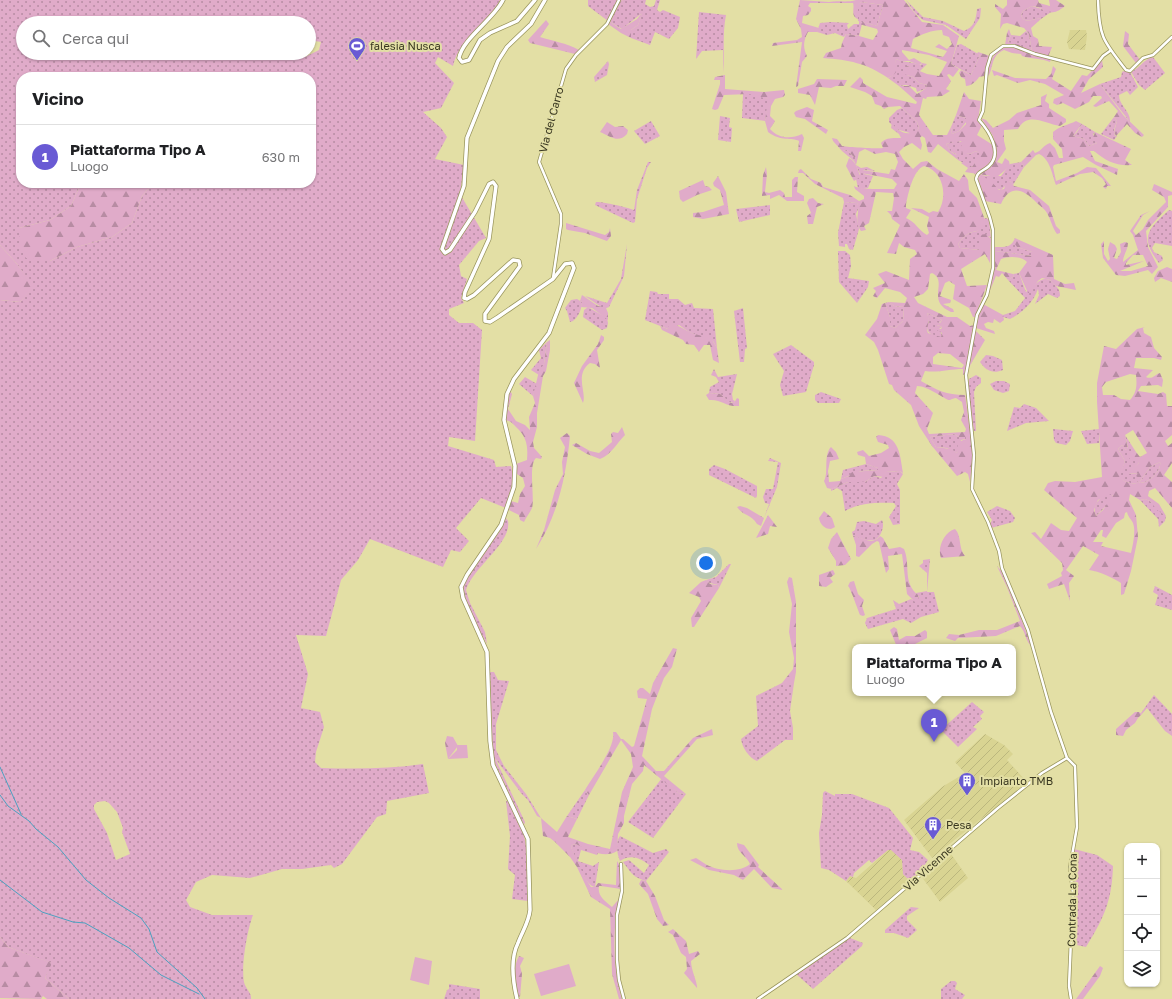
<!DOCTYPE html>
<html lang="it">
<head>
<meta charset="utf-8">
<style>
	:root { --surface:#fff; --page:#f2f2f2; --text:#202124; --muted:#757577; --line:#e0e0e0; --accent:#695ad4 }
	body { margin:0; font-family:"Golos Text",sans-serif; background:var(--page); color:var(--text) }
	.controls { position:absolute; right:12px; bottom:12px; display:grid; overflow:hidden; border-radius:8px; box-shadow:0 1px 3px #0004 }
	.controls button { width:36px; height:36px; display:grid; place-items:center; padding:0; border:0; border-bottom:1px solid var(--line); background:var(--surface); color:var(--text); font:20px sans-serif }
	.you { position:absolute; left:706px; top:563px; width:14px; height:14px; margin:-10px; border:3px solid #fff; border-radius:50%; background:#1a73e8; box-shadow:0 0 0 6px #1a73e833 }
	.badge { display:grid; place-items:center; width:26px; height:26px; border-radius:50%; background:var(--accent); color:#fff; font-size:13px; font-weight:700 }
	.pin { position:absolute; translate:-50% -33px; filter:drop-shadow(0 1px 2px #0008) }
	.pin::after { content:''; position:absolute; top:21px; width:14px; height:12px; background:inherit; clip-path:polygon(0 0,100% 0,50% 100%) }
	.popup { position:absolute; left:852px; top:644px; width:164px; height:52px; box-sizing:border-box; display:grid; place-content:center; border-radius:8px; background:var(--surface); filter:drop-shadow(0 1px 3px #0005); font-size:13px; white-space:nowrap; color:var(--muted) }
	.popup b { font-size:15px; color:var(--text) }
	.popup::after { content:''; position:absolute; left:50%; top:100%; margin-left:-8px; border:8px solid transparent; border-top-color:var(--surface) }
	.list { margin:0; padding:0; list-style:none }
	h2 { display:flex; justify-content:space-between; align-items:center; height:52px; margin:0; padding:0 16px; font-size:17px }
	h2 small { font-size:13px; font-weight:400; color:var(--muted) }
	.list li { display:grid; grid-template-columns:26px 1fr auto; gap:12px; align-items:center; box-sizing:border-box; height:64px; padding:0 16px; border-top:1px solid var(--line) }
	.list b { display:block; font-size:15px; white-space:nowrap }
	.list p { margin:0; font-size:13px; white-space:nowrap; color:var(--muted) }
	.list em { font-size:13px; font-style:normal; color:var(--muted) }
	.icon { flex:none; width:22px; height:22px; fill:none; stroke:currentColor; stroke-width:2; stroke-linecap:round; stroke-linejoin:round }
	.map { position:relative; flex:none; width:1172px; height:999px; overflow:hidden }
	.search { position:absolute; background:var(--surface); box-shadow:0 1px 3px #0004; left:16px; top:16px; width:300px; height:44px; display:flex; align-items:center; gap:10px; box-sizing:border-box; padding:0 14px; border-radius:22px; color:var(--muted); font-size:15px }
	.panel { position:absolute; background:var(--surface); box-shadow:0 1px 3px #0004; left:16px; top:72px; width:300px; height:116px; border-radius:16px }
	.map>svg:first-child { display:block }
	.industrial { fill:url(#industrial-furrows) }
	.grass { fill:url(#grass-dots); fill-rule:evenodd }
	.forest { fill:url(#forest-firs); fill-rule:evenodd }
	.garden { fill:#e0abc9 }
	.lines { fill:none; stroke-linecap:round; stroke-linejoin:round }
	.stream { stroke:#4ba1c0; stroke-width:1 }
	.street-casing { stroke:#99955d; stroke-width:4 }
	.secondary-casing { stroke:#99955d; stroke-width:5 }
	.street { stroke:#fff; stroke-width:2.5 }
	.secondary { stroke:#fff; stroke-width:3.5 }
	.labels { text-anchor:middle; stroke-width:4; stroke-linejoin:round; paint-order:stroke }
	.poi-label { font-size:11px; fill:#3a3821; stroke:#e3dfa5; text-anchor:start }
	.street-label { font-size:11px; fill:#3a3821; stroke:#e3dfa5 }
</style>
</head>
<body>
<div class="map">
<svg width="1172" height="999" viewBox="0 0 1172 999">
	<defs>
		<pattern id="industrial-furrows" width="10" height="10" patternUnits="userSpaceOnUse"><rect width="10" height="10" fill="#d9d492"/><path d="M-1 1l2-2M0 10L10 0M9 11l2-2" fill="none" stroke="#bbb77e"/></pattern>
		<pattern id="grass-dots" width="8" height="8" patternUnits="userSpaceOnUse"><rect width="8" height="8" fill="#e0abc9"/><path d="M2 2h.1M6 6h.1" fill="none" stroke="#b78ca3" stroke-width="1.8" stroke-linecap="round"/></pattern>
		<pattern id="forest-firs" width="22" height="20" patternUnits="userSpaceOnUse"><rect width="22" height="20" fill="#e0abc9"/><path d="M5 1l3.5 6h-7zM16 11l3.5 6h-7z" fill="#b78ca3"/></pattern>
	</defs>
	<rect width="100%" height="100%" fill="#e3dfa5"/>
	<path class="industrial" d="M1070 30H1086L1087 36 1085 50 1069 49 1067 42Z
		M985 734 1004 745 1013 754 1007 760 1027 782 932 858 904 820 942 787 965 773 955 762Z
		M888 850H892L902 860 903 874 910 881 876 910 846 881 850 876 856 878Z
		M949 851 968 878 940 902 921 876Z"/>
	<path class="grass" d="M0 0H500C489 24 460 37 453 66L438 57 435 63 454 83 441 108 423 112 441 128 447 137 435 159 464 165 460 194 486 238 479 241 459 265 461 276 467 279 461 298 464 303 449 309V315L459 323H473L482 330 475 441 449 437 448 446 494 460 496 467 511 466C515 481 510 494 506 508L481 498 456 528 469 541 460 552 451 550 443 567 370 539 358 560 341 580 326 636 296 635 308 674 301 708 320 712 324 727 316 752 315 762 321 768C355 769 389 769 423 764L429 793 387 801 386 814 377 817 342 864 334 868 331 865 302 869H282L250 878 212 875 196 882 186 900 190 907 212 915H253C247 931 241 966 244 982 245 988 252 993 251 999H69L45 978 51 963 8 947 0 937V300L20 302 33 287 17 264 0 245ZM23 23H309V40L321 42 319 50 305 57 283 54 264 56V53H23ZM21 77H311V183H153L142 196 132 223 112 237 77 247 50 261 19 228 50 220 71 206 81 183H21ZM105 801 109 803 117 812 123 828 122 832 130 854 116 860 107 833 94 809V805L97 802Z
		M588 0H618L608 21 588 6Z
		M623 0H646L645 4 650 7 654 6 656 0H660L657 10 660 12 663 10 680 17 678 28 669 39 655 32 650 45 631 38V30L638 25 642 13 622 29 610 22 618 6Z
		M906 0 923 17 943 21 964 31C974 27 976 20 977 9L981 8 980 18 966 39 946 25 923 20 915 13Z
		M861 2 883 5 877 26 858 21 857 5Z
		M1032 6 1051 12 1041 19C1034 17 1025 26 1021 15L1023 11Z
		M699 12 726 15C722 35 725 54 723 73V50L702 51 696 59Z
		M831 22 849 23 847 25 848 29 854 24H862L859 36 846 34 844 37 835 33 827 35 817 32 820 23Z
		M1026 31 1029 34 1032 52 1008 43 1011 35 1020 36Z
		M961 44 980 55 971 75 951 64 957 45Z
		M1153 57 1165 73 1145 90 1139 85 1131 72C1140 68 1144 59 1153 57Z
		M896 59C902 62 913 62 921 65L922 63 927 64 919 72 907 66V75L913 77 919 83 927 85 925 89 917 92 916 88 906 85 899 86 888 78C898 74 895 67 896 59Z
		M608 61 609 64 607 75 595 82 594 77Z
		M1126 70 1130 72 1138 87 1130 95 1127 91 1119 95C1119 106 1131 111 1130 122L1100 84 1121 77 1122 72Z
		M743 94H752L769 99 765 121 742 118Z
		M902 108 917 122 919 128 913 134 896 129 889 122V118L897 110Z
		M956 115 966 118 967 121 959 131 952 134 951 127Z
		M720 116 730 118 729 127 732 128 731 142 718 140Z
		M1114 117 1117 121 1114 130 1115 136H1117L1114 140 1101 134Z
		M651 121 660 136 645 144 634 131Z
		M1082 124 1095 132 1093 134 1097 143 1089 146 1084 139 1073 136 1077 132Z
		M958 141 962 142 963 152 970 154 976 151 982 154 973 166 971 167 958 160 956 154 951 152 946 144Z
		M847 150 854 157H858L856 165 861 168 867 167 875 171 863 170 864 174 873 176 868 188 863 189 858 188 856 179 860 174 854 161 842 151Z
		M648 162H651L647 168 637 199 635 222 633 223 595 205 596 202C600 201 631 208 634 210L637 190Z
		M1021 162 1024 167 1013 185 1010 181 1001 190 996 188 991 182 979 176 978 179 974 173 986 176H1001L1010 164Z
		M844 202 857 203 859 207 856 214 859 229 853 250 849 249 847 244H845V247L839 246 838 233Z
		M770 205V215L739 222 736 209Z
		M1169 210 1172 211V246L1155 243 1152 248 1154 252 1162 256 1163 260 1159 263C1139 237 1148 229 1169 210Z
		M985 218 989 219 991 239 989 236 980 243V250L960 248 958 244C965 235 967 233 977 231Z
		M1015 238 1017 239V247L1032 252V256L995 251V247C1005 247 1011 248 1015 238Z
		M627 244 624 276 609 307 604 309 585 296 607 303 621 279Z
		M838 251H845L850 255 851 266 848 278 869 281 868 287 857 303 839 282Z
		M1019 273 1026 292C1036 285 1044 271 1055 285 1059 289 1060 291 1060 296L1057 298 1048 294 1035 304 1039 295 1038 289C1033 303 1023 312 1010 319L1003 317V315L1015 311 1025 298 1008 280 1014 276 1013 274Z
		M650 291 657 292 658 294H669V299H678L685 305 692 303 694 308 713 309 717 348 713 341 689 332 679 325 668 329 645 320Z
		M577 299 582 302C582 309 577 321 570 322L567 311 565 308 571 300Z
		M889 302 894 306 904 307 903 321 895 328 890 326V317L885 303Z
		M588 307 607 318 608 323 607 328 602 330 583 317 584 310Z
		M743 308 747 348 745 349 744 362H740L734 311Z
		M927 313 942 320 937 325 942 327 939 329 942 335 941 338C933 335 923 333 929 322Z
		M547 342 544 364 539 375 531 370 541 358 539 350Z
		M791 345 814 362V365L806 392 783 396 780 385 784 371 773 354Z
		M986 355 993 356 1002 360 1003 370C993 374 986 371 980 362Z
		M714 369 718 377 737 374 732 394 733 400 735 401 734 403 729 402 720 394 709 393 710 387 719 382 716 377 711 375Z
		M976 375 981 378V383L976 387 974 392 976 431H974L968 389 969 379Z
		M525 377 537 384 533 396 519 384Z
		M996 381H1004L1010 384 1009 391 1003 393 994 390 990 384Z
		M821 392 841 399 839 403H818L815 400V395Z
		M1024 404 1036 408 1049 421 1026 423 1007 431 1014 407 1020 408Z
		M1053 429 1073 431 1070 441 1066 445 1056 443 1054 440Z
		M1099 429V443L1087 444 1081 431Z
		M954 434 959 437H966V439L961 440 957 453 947 448 936 447 930 437Z
		M1125 435 1136 452 1132 454 1139 463 1129 474 1139 473 1140 478 1137 483C1131 484 1122 482 1119 476L1125 461 1118 449 1122 445 1126 450 1128 448Z
		M770 458 781 463 777 487 764 518 769 504 765 503 763 497 766 489H773L778 462 768 461Z
		M1160 462C1162 471 1148 484 1139 483L1150 467Z
		M866 464 878 468V470L861 471 841 479 843 470Z
		M714 465 725 469 757 486V496L756 498 709 475V469Z
		M900 471 903 474 897 484 900 490V524L893 525 889 517 896 506 894 503C879 502 858 503 845 511L842 491 837 488 831 491V489L848 482H865L874 476 881 478 886 472Z
		M1109 494H1113L1111 501 1096 516C1092 505 1099 497 1109 494Z
		M1145 499 1150 501 1166 516 1165 521 1159 527 1158 519 1140 500Z
		M997 506 1010 511 1015 518 1013 522 991 528 990 524 992 520 987 512Z
		M506 518 508 521C512 543 473 567 466 590L470 603 485 632 487 644C479 628 458 598 464 581L499 532Z
		M882 520C885 526 881 537 875 540H866L853 536 852 532 855 530 857 522 864 521 876 524Z
		M930 559 927 592H934L939 612 921 617 911 623 903 619 868 629 865 623 867 618 896 609 893 600 899 604 911 599 913 600 919 597 916 593 927 591V573L919 566 923 563V560Z
		M729 564H731L719 588 718 585C713 583 709 585 706 580L716 577Z
		M1155 586 1172 595V610L1155 605 1158 595 1153 592Z
		M490 672H494L498 680 509 681 496 724V750L504 766 526 794 541 818 537 816 528 800 521 793 495 758 525 822 524 825 493 759Z
		M782 683H794L790 711 793 728V740H785L757 761C749 758 742 747 741 739L758 726 756 696Z
		M1154 695 1172 714V736L1165 731 1147 708 1142 714 1141 713Z
		M972 702 984 712 980 716 982 719 973 727 977 729 958 747 941 730Z
		M662 778 678 793 686 794 653 838 628 822Z
		M585 790 589 795 577 819 567 816Z
		M825 791 835 796V794H852L889 808 913 838 910 850 919 852 928 860 920 872 910 881 903 874 902 860 891 850H888L872 863 869 860 854 873 853 877 850 876 846 881 829 870 821 868 819 833 822 815 823 793Z
		M506 801H508L524 835 526 846 528 901 512 899 515 875 508 869 510 836Z
		M620 836 653 853 666 849 669 852 646 881C633 877 632 874 623 862L629 860 644 873 649 865C640 858 631 854 620 861 617 854 615 842 620 836Z
		M576 844 598 853 597 855 581 850 578 861 593 866 599 862 595 887C585 886 575 857 571 847L572 845Z
		M1074 849 1097 855 1113 866C1112 901 1104 918 1086 947L1072 944 1074 894 1071 865Z
		M911 907 919 908 907 916V920L917 930 908 938 894 933H885V930Z
		M850 938 863 943 862 946 813 989 796 974Z
		M951 981H955L957 983 955 989 965 995 962 999H941V989Z
		M449 984 480 989V999H444L447 990 449 989Z"/>
	<path class="forest" d="M620 0H623L618 6 610 22 621 29 637 19 643 11 638 25 631 30V38L621 33 608 24Z
		M800 0 829 2C838 0 846 3 856 0H904L922 22 943 25 959 36 951 64 959 69 953 77 949 74 947 75 951 81 946 89 950 91 942 96 927 97 926 99 923 98 919 115 933 135H947L951 127 952 134 959 131 966 124V118L956 115 964 92 969 99 981 101 978 120 990 136 982 125 977 135 993 145 995 151 993 136 981 118 986 120 993 128 1009 120 1017 113 1041 105V97L1047 94 1045 101 1049 104V108L1066 119V122L1060 126C1045 124 1028 111 1018 129L1004 130V141L1006 149 997 162 1002 164 1005 158 1009 161 1010 166 997 177 965 172 968 168 961 163 965 161 972 167 981 154 976 151 970 154 959 152 962 144 961 141 946 144 951 152 957 155 958 160 938 144 931 153 928 152 925 138 922 136 920 138 922 145 921 150 912 143 904 147 899 152 903 159 913 169 921 162 927 161 937 169 959 181 964 174 968 180 969 190 977 198 986 223 977 231C967 233 965 235 958 244L960 248 980 250 979 235 986 234 991 239 990 263 985 254 961 269 967 286 987 285 975 317H973L969 308 953 299 955 285 949 281 945 283 940 296 951 300 950 303 943 304 953 309 954 312H951C925 301 949 281 932 273L930 274 928 289 923 294 914 297 918 303 947 317H957L970 326 974 325V329L985 340 965 374 963 375V369C949 369 938 373 925 371L921 381C937 390 946 395 965 395L964 387 973 452 970 482 968 474 965 472 957 476 932 446 919 426 911 405 894 390 892 385 889 384 878 350 874 342 865 335 877 319 882 304 885 303 890 317V326L895 328 903 321 904 307 894 306 889 302 905 303 907 298 900 292 885 288 877 298 873 296 876 291 873 288 885 283 878 274 886 271 909 280 910 259 917 254 915 250 904 247 899 243 896 254 887 253 900 225 892 219 891 215 887 211H892L894 198 893 193 876 192 869 223 864 226 866 230 861 231C853 221 861 211 857 203L844 202 843 198 815 184 803 173H798L799 170 801 169 811 179 821 183 823 187 850 195 859 201 864 199V196L855 189 854 186C860 190 884 189 894 189L897 184 892 179 882 177 861 173 862 170 889 174 891 169 895 170 898 162 895 154 886 152 875 154 865 149 859 152 858 157H854L847 150 842 151 833 141 832 138 837 139 842 146C846 147 880 149 883 148L881 143C886 137 894 138 901 138L899 134 891 128 892 123C898 132 910 138 919 128L917 122 900 106 888 107 884 109 881 106 875 104 872 96 865 92 850 87 860 77 863 80V83L887 97 916 104 917 102 899 86H909L917 94 925 89 927 85 919 83 913 77 904 74 905 68 907 66 927 74 939 76 947 62 929 55 902 50V52L909 60 914 58 922 63 919 65 909 61H901L896 59C895 69 901 72 888 78 866 63 849 60 823 58L826 53 841 48 842 43 846 34 859 36 873 40 878 32 877 29 859 24V21L877 26 883 5 861 2 858 5V19C850 16 855 8 853 3H810L808 6 811 8V11L808 15 803 16 802 23 819 28V30L817 32H808C803 41 803 48 807 56L802 62 798 86 796 87 802 42 772 46 773 43 797 40 802 37 801 29 796 19ZM942 30 943 35 949 37 952 44 947 49 939 44 935 47 947 51 943 57 911 48 913 39C922 34 932 30 942 30ZM924 166C944 171 948 197 938 212L933 211 929 213 922 209 911 208 929 217 927 226 929 233 927 235C918 230 916 222 906 218L911 210 906 208V205C908 194 913 170 924 166ZM927 313 942 320 940 323 936 322 935 324 942 327 941 329H935L942 333 941 337 928 333 927 330 929 320ZM938 353 950 354 964 365 962 368 933 364V357ZM917 386C929 386 946 401 950 400 952 399 954 398 956 398L962 402 964 412 961 420 966 429 965 432 929 434 927 429 933 413 915 393ZM954 434 959 437H966V439L958 442 957 453 951 449 936 447 930 437Z
		M1007 0H1038L1039 3 1050 6 1049 0H1056L1065 6C1048 20 1046 7 1032 6L1023 11 1021 15C1025 26 1034 17 1041 19L1031 28 1033 36 1038 39 1039 46 1052 47 1048 57 1032 52 1029 34 1024 28 1007 23 1003 24 1000 29 1001 14 995 7V4L1003 9 1007 5Z
		M546 20 549 24 540 37C553 41 566 43 579 50L575 54 530 43 528 40Z
		M1009 29 1011 35 1008 42 1020 45 1023 51 1051 59 1050 62C1041 58 1031 59 1022 56L1021 54 1012 53 1004 50C989 56 994 72 987 77 988 62 993 54 1005 45L1007 33Z
		M1125 31 1129 34 1128 44 1140 60 1136 63 1123 46Z
		M978 52 990 56 984 76 979 77C977 81 971 86 966 86L965 79 961 77 959 73 961 70 971 75 980 55 977 54Z
		M1102 60 1103 67 1089 79 1081 93 1100 84 1124 116 1144 135 1142 137 1135 133 1127 124 1116 136 1114 132 1117 121 1114 117 1118 111 1109 101 1096 107 1093 106 1102 98 1101 96H1093L1089 102 1075 109 1063 103 1057 105 1053 103 1054 99 1064 95 1045 84 1030 80 1018 83 997 75 994 76 992 70 1015 78 1046 79 1051 74 1053 66 1056 69 1052 79 1071 91 1082 75 1087 76Z
		M725 75V89L764 92 784 90 785 95 783 97 775 99 771 106 770 116 775 121 770 129C779 139 791 139 802 134L804 138 801 151H798L799 141C792 137 781 142 768 132L765 121 768 99 749 94 724 95 718 109 715 110 712 109 720 84V80H714L715 77Z
		M817 79 847 80 844 86H836L831 88 819 87 815 105 810 95 798 93V89L814 84Z
		M807 107 814 110 812 121 828 130 826 134 805 119 796 117 794 113 796 111Z
		M1076 121 1082 124 1073 136 1084 139 1089 146 1097 143 1093 138 1095 132 1131 149 1125 160 1132 165C1115 166 1106 161 1094 151H1090L1095 161 1118 169 1117 175 1096 165 1083 157 1054 165 1053 167 1056 181 1077 173 1087 167 1096 168 1111 186H1107L1106 189 1103 187 1106 184 1102 178 1093 172 1080 174 1056 185C1052 174 1050 159 1039 154L1036 155 1024 167 1021 162 1033 150 1035 153C1042 151 1043 145 1050 143L1055 148 1059 158H1063L1062 149 1053 139V132C1060 126 1068 125 1076 121Z
		M607 122 615 127 623 126 628 130 627 134C618 144 610 136 600 132Z
		M849 158C855 160 859 171 860 177L854 181 846 166Z
		M766 167 767 174 765 192 769 193 780 190 784 193 785 197H792V180L795 177H798L797 192 804 196V201H787L779 195 770 199V195L762 196 763 175Z
		M718 176 726 192 729 214 703 219 693 217V213L703 212 724 205 720 190 714 186 713 183Z
		M978 176 989 179 999 190 1004 189 1006 183 1010 181 1014 186 1030 190 1049 206 1056 226 1060 230V233L1057 234C1052 227 1051 220 1047 213 1044 208 1040 206 1036 202 1023 189 1010 184 1001 204L985 201 978 179Z
		M703 180 705 186 709 187 712 190 697 195 683 202 680 199 679 191Z
		M81 183H153L142 196 132 223 112 237 77 247 50 261 26 258 19 244V228L50 220 71 206Z
		M1154 184 1172 192V195L1168 196V207L1146 231 1148 247 1158 267 1152 274 1148 270 1125 276 1116 275 1103 258 1101 244 1104 241V254L1108 261 1110 259 1108 249 1110 242 1115 245 1117 249 1114 258 1117 259 1121 252 1120 244 1125 242 1128 243C1128 250 1123 255 1123 262L1138 250 1133 235 1130 231 1141 215 1150 211 1143 215 1133 231 1136 235 1143 229 1148 220 1166 202 1164 197 1152 190ZM1133 255H1143L1148 266 1131 271H1120L1144 261 1126 265V263Z
		M813 198 818 203 824 204 817 207 813 224H808L807 216 811 213 807 203 809 199Z
		M566 223 605 235 609 232 610 228 611 236 607 241 585 233 568 230 566 229Z
		M1017 239 1053 255 1054 279 1065 284 1074 283 1076 290 1056 286 1050 280 1042 278 1038 281 1030 293H1028L1019 273 1027 262C1022 256 1008 256 1001 259L996 270 1013 274 1014 276 1008 280 1002 273 999 277 996 276 988 295 995 251 1032 256V252L1017 247 1015 244Z
		M0 245 17 264 34 287 20 302 0 300Z
		M1167 267 1172 269V282L1161 278 1155 282 1154 278 1158 271Z
		M582 295 598 306 606 308 608 313V320L592 308 581 307 582 302 580 301Z
		M983 304 1003 315 1004 320 1000 323 994 319 993 323 988 322 984 324 986 328 994 331 995 334 976 328 978 316Z
		M668 323C679 324 685 331 695 334 701 336 706 336 711 338L717 348 719 363 713 360 710 345H704L699 352 694 345 686 344 683 340 662 330 660 326 668 329Z
		M1145 327 1143 328 1144 333 1151 337 1154 348 1162 357 1161 360 1154 358H1136L1134 368 1153 370 1146 377C1153 380 1155 374 1160 373L1163 380 1162 387 1158 385 1141 386 1138 391 1158 394 1163 392 1166 394 1167 406H1172V435L1165 441 1168 446 1172 443V463L1164 475 1172 482V508L1155 488 1149 491 1148 496 1159 504 1166 516 1157 510 1150 501 1145 499 1140 500 1130 494 1129 500 1136 515 1138 537 1131 571 1124 594 1121 595V583C1113 578 1099 571 1089 570L1099 555 1083 546 1066 570 1074 576 1069 583 1070 601 1064 584 1049 589 1047 584 1062 576 1061 573 1063 570 1062 563 1031 533 1035 532 1041 539 1051 523 1061 530 1069 531 1077 518 1044 490 1048 483 1055 481 1075 482 1102 477 1097 402V383L1104 346 1116 349 1137 329ZM1130 374 1136 375C1137 385 1137 392 1130 400L1121 399 1114 395H1103L1102 387 1106 382ZM1133 430 1147 453 1140 457 1136 452 1127 455 1130 459 1139 463 1128 473 1127 474 1139 473 1136 476 1139 478 1137 483C1131 484 1122 482 1120 476L1125 461 1118 449 1122 445 1126 450 1128 449 1125 435ZM1160 462C1162 471 1148 484 1139 483L1150 467ZM1111 494 1113 495 1103 510 1096 516 1094 510 1098 500ZM1127 512C1128 517 1131 519 1133 523 1136 532 1133 544 1131 553L1101 546 1103 542H1093L1101 530H1103L1102 536 1106 538 1116 523 1124 518 1125 513Z
		M601 335 604 337V340L597 350 600 368 595 364 590 363C574 375 587 392 583 403L574 383 582 366 598 344Z
		M550 340V350L546 371 543 376 537 413V427L533 442 534 448 542 457 541 459 536 458C528 465 535 498 532 508 530 513 526 517 524 522L520 520 519 515 509 510 511 501 518 503 520 494 525 486 523 478 517 474 516 464 527 460C528 446 527 437 516 427 512 423 511 421 505 420L507 397 510 391 512 394 508 409 516 421 525 425 530 430 529 417 535 403 533 396 539 371 544 364 547 342Z
		M709 393 720 394 731 403H734L737 398 739 399V406C725 407 722 399 709 400L706 395Z
		M622 427 625 435C616 444 612 454 600 459L587 454 572 445 576 443 590 451 599 453 612 442 611 434 613 432 618 433Z
		M567 433 570 436C566 476 558 515 536 549L544 530 555 490 563 474 562 462 565 447 560 438Z
		M878 435C900 436 900 456 903 473L900 471 886 472 885 477 874 476 865 482H848L831 489 827 488 824 481C829 473 823 455 831 447L836 452 839 459 830 461 828 471 829 482 840 481 841 479 849 476 852 472 878 470V468L866 464 865 457 858 455 857 452 863 450 869 456 881 453 889 448 888 445 878 442 876 437Z
		M740 506 747 508 764 518 761 526 757 524C751 514 743 516 737 507Z
		M824 511 832 518 835 527 831 529C824 529 820 524 819 518Z
		M768 515 777 527 770 526 768 534 756 538Z
		M955 529C962 536 958 548 965 556L941 558C937 548 944 532 955 529Z
		M837 532 851 559 845 565 836 566V561L828 548 831 539Z
		M853 536C862 537 872 546 880 536L883 538 889 549 900 547 904 549C911 565 902 582 918 595L919 601 915 602 907 594 902 554 888 556 889 569 886 573 879 542 877 541 872 544 859 557 856 556V545Z
		M997 566 1004 574 1032 647C1025 641 1026 632 1020 626L996 636 958 638 955 641 946 638 949 634 959 635 979 630H997L1020 621 1007 587Z
		M833 570 835 574 830 578 833 582 826 587 819 586V575Z
		M789 577 792 578 796 602V672L794 683H782L793 669 794 658 789 632 792 604 787 582Z
		M706 580 710 584 718 585 719 588 694 627H692L691 618 701 601 699 597 689 593 701 582Z
		M854 581 858 594 864 600 862 606 865 615 863 616 860 615C858 610 850 587 848 586L850 582Z
		M894 627 897 629 899 640 906 636H915L925 630 927 632V638L913 645 897 647 890 630Z
		M673 648 677 649 672 667 664 678 652 709 642 756 656 771H664L693 738 712 729 713 735 697 739 664 776 686 794 678 793 644 765 643 771 632 784 624 816V823L618 834 617 851C605 859 588 850 576 844L572 845 571 847 584 876 591 887H595L598 883 616 885 617 861 620 866 621 889 601 886H599C597 896 605 901 612 907L619 899C612 931 613 968 622 999H619L612 974 610 909 591 897 577 867 570 857 555 842 550 838 543 836 541 818 557 832 567 816 577 819 568 837 588 844 610 849 622 792 633 767 631 754 621 740 589 795 585 790C593 776 616 747 613 732H616L621 739H623L632 747 634 746 647 699 638 698 637 691 640 688H643L650 694 653 683Z
		M1135 712H1139L1142 714 1138 718 1135 723 1126 730 1123 736 1116 735V729Z
		M447 736 453 737 458 746 448 759 445 743Z
		M737 843 744 845 759 865 758 867 783 890 772 888 754 869 743 880 734 875 709 870 690 860 696 858C700 860 703 863 707 865 718 871 740 873 750 864 747 856 737 853 737 843Z
		M641 880 646 881 655 896 664 920 669 925 663 926 657 919 648 894 639 884Z
		M673 929 686 941 689 954 698 951 700 954 691 961C691 970 698 984 697 988L684 973 687 969 686 957 681 953 673 935 668 932Z
		M0 937 8 947 52 963 45 978 69 999H47L43 996 41 999 0 998Z
		M519 956 524 958 520 966 522 974 520 997 517 995C516 982 512 968 519 956Z
		M1100 966 1103 968 1100 976 1083 999H1076Z"/>
	<path class="garden" d="M457 745H467L468 758 448 759 457 750Z
		M415 957 432 961 429 985 410 980Z
		M569 964 576 986 541 996 534 974Z"/>
	<g class="lines">
		<path class="stream" d="M0 767 21 814
			M0 795 8 806 29 821 36 829 58 847 86 880 109 898 141 918 149 929 157 952 197 988 205 999
			M0 880 42 912 73 922 85 923 129 948 161 975 199 994"/>
		<defs>
			<path id="street" d="M1098 0C1099 38 1104 42 1126 70L1130 71 1143 58 1153 55 1172 37
				M553 278 561 224V214L539 162 566 69 576 55 607 24 619 0
				M1067 758 1051 712 1028 630 1002 568 999 551 988 522 972 489 974 455 966 375 977 315 987 295 993 268V230L990 218 976 179C977 171 984 171 989 166 1003 153 989 131 979 120L983 111 987 68 991 55 1003 46H1014L1035 54 1093 69 1103 56 1110 51
				M1067 758 1075 766 1077 827 1070 867 1073 893 1069 986 1071 999
				M621 864 622 891 617 915V960L619 980 624 999
				M758 999 847 938 998 808 1042 773 1067 758"/>
			<path id="secondary" d="M503 0C494 19 463 38 459 58L462 62 469 60 480 40 490 33 517 21 535 0
				M517 999C513 982 510 959 518 943 522 932 529 922 530 910L528 839 493 765 490 741 487 652 463 598 461 587 467 575 501 525 514 487 515 466 504 420 507 394 514 379 549 333 574 268 572 263 565 264 553 279 498 317 490 322 485 321V314L520 266 519 261 513 260 474 295 467 299 464 298 465 292 489 239 496 186 493 182 489 184 475 212 450 250 445 253 442 249 464 186 467 138 498 61 507 47 531 24 545 0"/>
		</defs>
		<use href="#street" class="street-casing"/>
		<use href="#secondary" class="secondary-casing"/>
		<use href="#street" class="street"/>
		<use href="#secondary" class="secondary"/>
	</g>
	<defs>
		<symbol id="stadium-pin" viewBox="-11 -11 22 30"><path d="M0 17L-7.5 6A9.5 9.5 0 1 1 7.5 6Z" fill="#695ad4" stroke="#e3dfa5"/><path d="M0-5a6.5 5 0 1 0 0 10a6.5 5 0 1 0 0-10ZM-3.5-1.8h7v3.6h-7Z" fill="#fff"/></symbol>
		<symbol id="building-pin" viewBox="-11 -11 22 30"><path d="M0 17L-7.5 6A9.5 9.5 0 1 1 7.5 6Z" fill="#695ad4" stroke="#e3dfa5"/><path d="M-4-6H4V6H1V3H-1V6H-4ZM-2.5-4.3h1.7v1.8h-1.7ZM.8-4.3h1.7v1.8H.8ZM-2.5-1h1.7V.8h-1.7ZM.8-1h1.7V.8H.8Z" fill="#fff"/></symbol>
	</defs>
	<g fill-rule="evenodd">
		<use href="#stadium-pin" x="347" y="36" width="20" height="27"/>
		<use href="#building-pin" x="957" y="771" width="20" height="27"/>
		<use href="#building-pin" x="923" y="815" width="20" height="27"/>
	</g>
	<g class="labels">
		<g class="poi-label">
			<text x="370" y="50">falesia Nusca</text>
			<text x="980" y="785">Impianto TMB</text>
			<text x="946" y="829">Pesa</text>
		</g>
		<g class="street-label">
			<text transform="translate(551 120) rotate(-75)" y="4">Via del Carro</text>
			<text transform="translate(928 868) rotate(-42)" y="4">Via Vicenne</text>
			<text transform="translate(1072 900) rotate(-89)" y="4">Contrada La Cona</text>
		</g>
	</g>
</svg>
<div class="controls">
<button>+</button>
<button>−</button>
<button><svg class="icon" aria-label="locate" viewBox="0 0 24 24"><circle cx="12" cy="12" r="6"/><path d="M12 2v4M12 18v4M2 12h4M18 12h4"/></svg></button>
<button><svg class="icon" aria-label="layers" viewBox="0 0 24 24"><path d="M12 4l9 5-9 5-9-5zM3 14l9 5 9-5"/></svg></button>
</div>
<div class="you"></div>
<div class="pin badge" style="left:934px;top:742px">1</div>
<div class="popup"><b>Piattaforma Tipo A</b>Luogo</div>
<div class="search"><svg class="icon" aria-label="search" viewBox="0 0 24 24"><circle cx="10" cy="10" r="6"/><path d="M15 15l6 6"/></svg>Cerca qui</div>
<section class="panel">
<h2>Vicino<small></small></h2>
<ul class="list">
<li><span class="badge">1</span><div><b>Piattaforma Tipo A</b><p>Luogo</p></div><em>630 m</em></li>
</ul>
</section>
</div>
</body>
</html>
